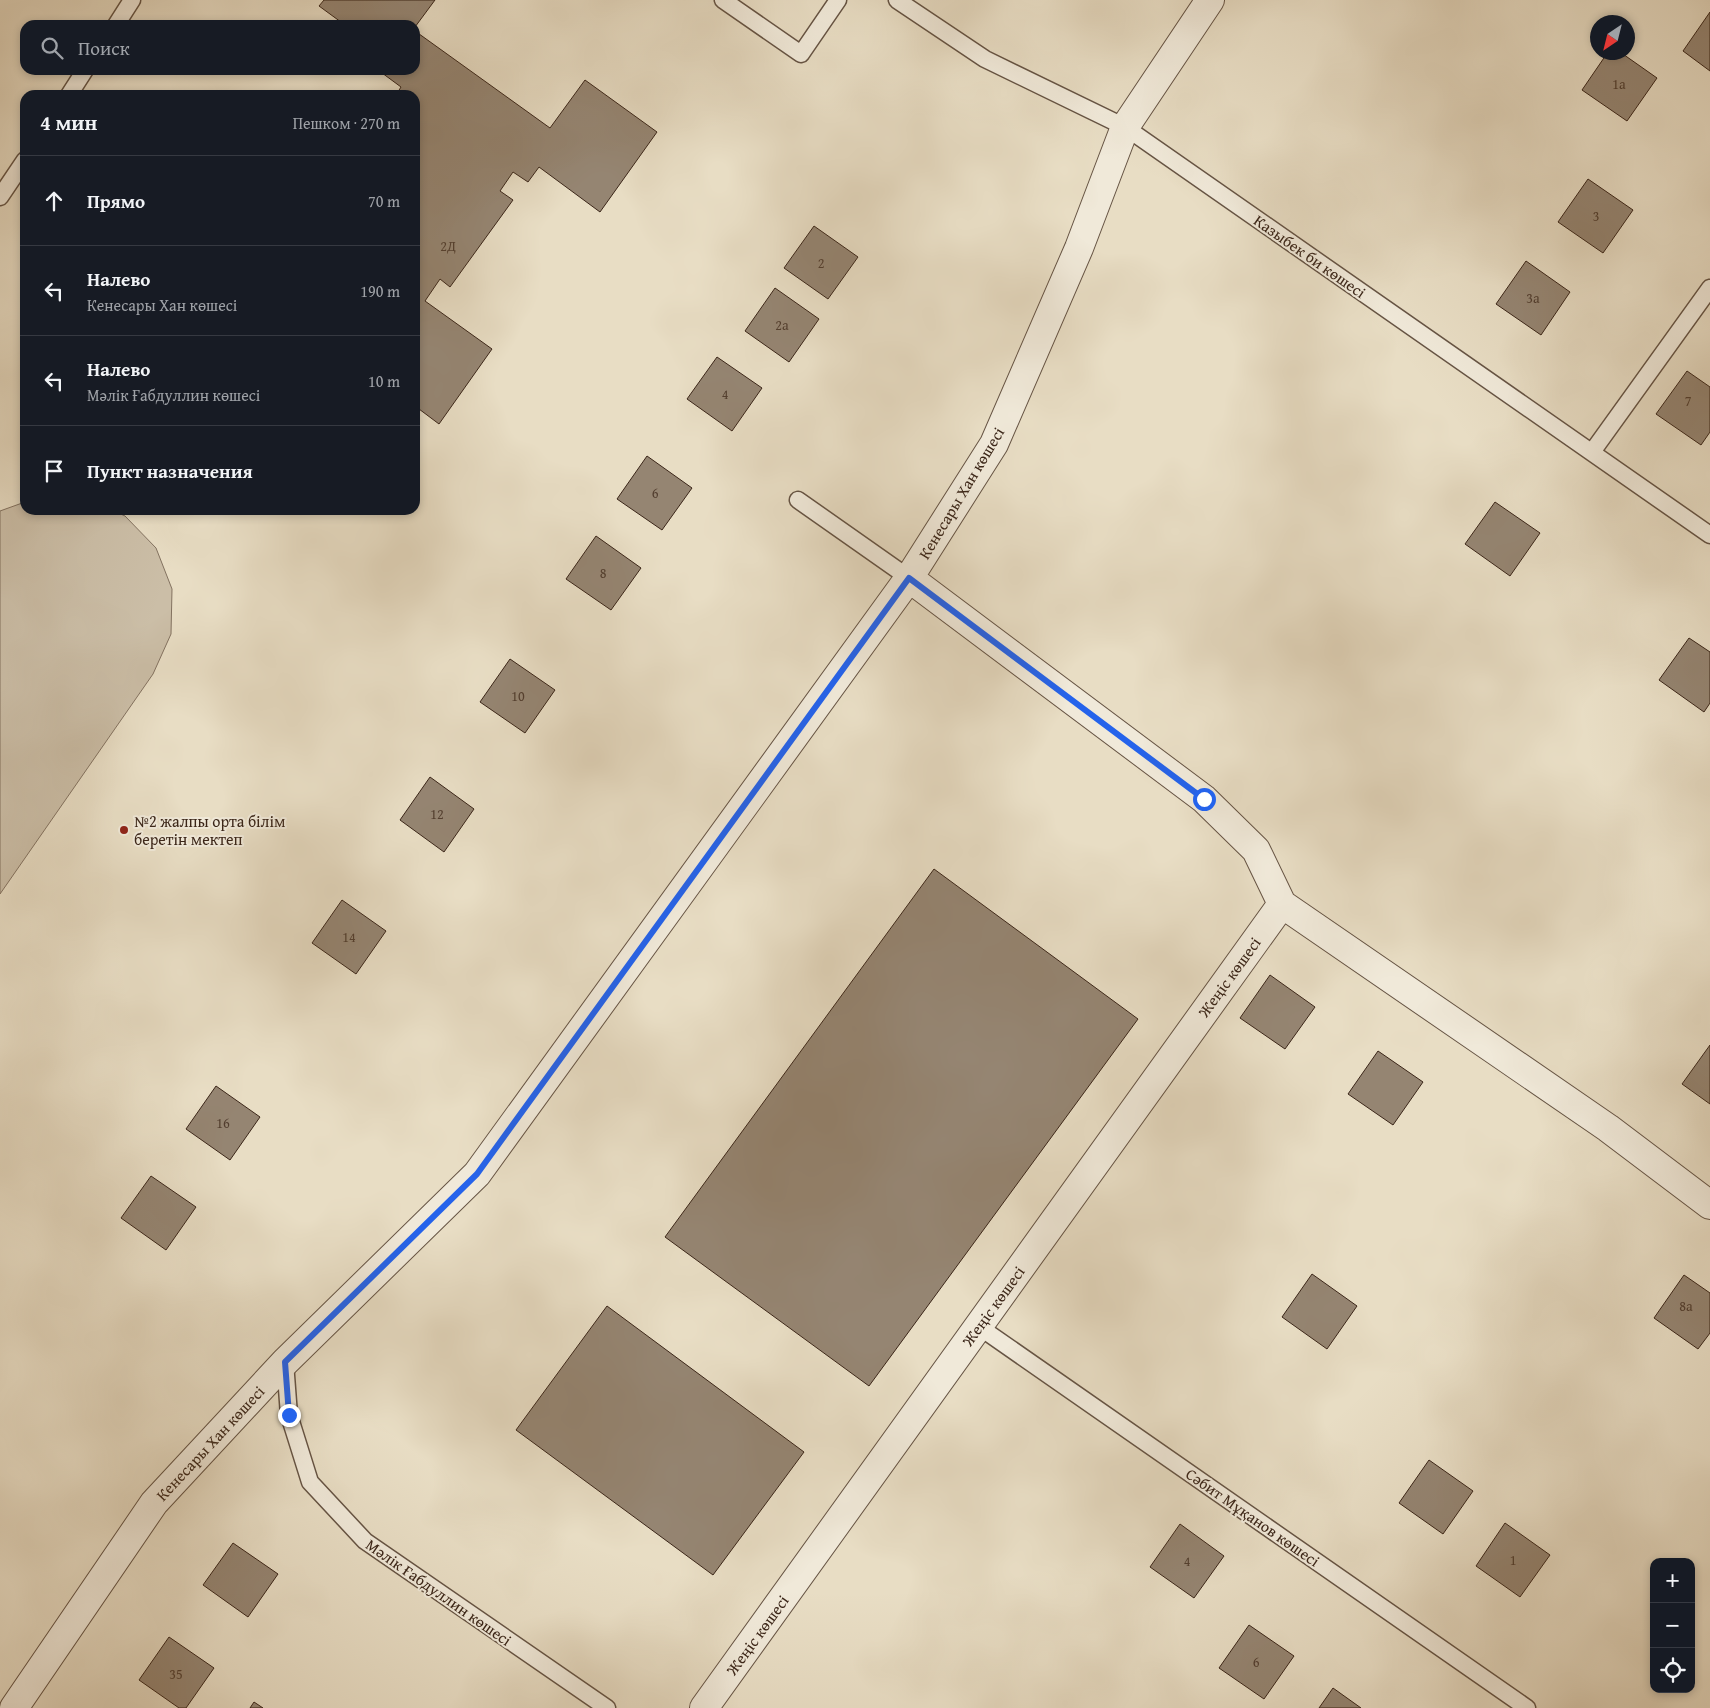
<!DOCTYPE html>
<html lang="ru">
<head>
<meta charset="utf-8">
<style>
	:root { --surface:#171b24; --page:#242831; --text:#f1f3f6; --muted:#9ea1a6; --line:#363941 }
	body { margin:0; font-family:"Gentium Book Plus",serif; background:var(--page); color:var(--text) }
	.controls { position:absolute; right:15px; bottom:15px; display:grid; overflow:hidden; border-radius:10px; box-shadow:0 2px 8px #0003 }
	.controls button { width:45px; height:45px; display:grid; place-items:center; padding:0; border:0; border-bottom:1px solid var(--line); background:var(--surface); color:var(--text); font:25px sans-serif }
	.compass { position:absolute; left:1590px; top:15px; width:45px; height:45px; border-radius:50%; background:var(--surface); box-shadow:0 2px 8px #0003; rotate:215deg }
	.stop { position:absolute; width:15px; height:15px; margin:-11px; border:4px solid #2563eb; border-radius:50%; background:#fff }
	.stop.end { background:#2563eb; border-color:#fff; box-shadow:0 1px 5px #0008 }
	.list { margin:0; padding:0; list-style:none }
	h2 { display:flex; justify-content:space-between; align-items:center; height:65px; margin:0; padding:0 20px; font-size:21px }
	h2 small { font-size:16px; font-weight:400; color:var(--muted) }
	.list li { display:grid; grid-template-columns:32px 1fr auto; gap:15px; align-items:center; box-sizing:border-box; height:90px; padding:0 20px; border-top:1px solid var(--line) }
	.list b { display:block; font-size:19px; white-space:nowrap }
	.list p { margin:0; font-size:16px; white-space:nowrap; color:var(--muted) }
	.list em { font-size:16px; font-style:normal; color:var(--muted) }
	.icon { flex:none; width:28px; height:28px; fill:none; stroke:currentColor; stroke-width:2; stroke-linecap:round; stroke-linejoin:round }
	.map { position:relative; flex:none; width:1710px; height:1708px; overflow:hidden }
	.search { position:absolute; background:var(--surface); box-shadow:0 2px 8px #0003; left:20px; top:20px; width:400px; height:55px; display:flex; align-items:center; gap:12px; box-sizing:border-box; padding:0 18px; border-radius:15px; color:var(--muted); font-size:19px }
	.panel { position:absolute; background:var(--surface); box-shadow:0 2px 8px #0003; left:20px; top:90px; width:400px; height:425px; border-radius:15px }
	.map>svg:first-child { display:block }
	.green { fill:#cbbea7; stroke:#837260 }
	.building { fill:#958572; stroke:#3b2619 }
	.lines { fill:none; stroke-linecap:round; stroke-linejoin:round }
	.lane-casing { stroke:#665444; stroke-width:19 }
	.street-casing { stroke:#665444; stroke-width:30 }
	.lane { stroke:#f0e9d9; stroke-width:16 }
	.street { stroke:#f0e9d9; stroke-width:28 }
	.route { stroke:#2563eb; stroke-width:6 }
	.poi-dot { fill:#8f2418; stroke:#f0e9d9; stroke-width:2 }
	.labels { text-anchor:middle; stroke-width:4; stroke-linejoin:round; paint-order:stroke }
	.number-label { font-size:14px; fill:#523e2f }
	.street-label { font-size:16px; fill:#3b2619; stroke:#f0e9d9 }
	.poi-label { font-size:16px; fill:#3b2619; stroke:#f0e9d9; text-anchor:start }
</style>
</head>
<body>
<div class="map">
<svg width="1710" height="1708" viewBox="0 0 1710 1708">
	<rect width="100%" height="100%" fill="#e8ddc4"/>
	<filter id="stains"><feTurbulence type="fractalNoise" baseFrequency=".004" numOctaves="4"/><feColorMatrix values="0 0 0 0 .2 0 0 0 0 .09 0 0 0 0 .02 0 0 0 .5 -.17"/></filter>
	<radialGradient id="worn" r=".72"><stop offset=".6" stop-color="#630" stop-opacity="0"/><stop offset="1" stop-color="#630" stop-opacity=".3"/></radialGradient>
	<path class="green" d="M25 502V510H112L125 516 156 548 172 589 171 634 153 674 0 894V511Z"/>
	<path class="building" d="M324 0H435L415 27V25H345L319 6Z
		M1710 12V71L1683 51Z
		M415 31 550 128 585 80 657 132 600 212 539 167 528 182 513 172 500 191 513 200 450 287 440 279 425 301 492 349 439 424 415 406V95H396L401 87 378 70H415Z
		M1608 52H1620L1657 78 1627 121 1582 90Z
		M1588 179 1633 210 1603 253 1558 222Z
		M814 226 858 257 828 299 784 268Z
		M1526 261 1570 292 1541 335 1496 304Z
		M775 288 819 319 789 362 745 331Z
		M717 357 762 388 732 431 687 399Z
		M1687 371 1710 387V432L1701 445 1656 414Z
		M647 456 692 488 662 530 617 499Z
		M1495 502 1540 533 1510 576 1465 544Z
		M596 536 641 568 611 610 566 579Z
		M1689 638 1710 652V703L1704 712 1659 680Z
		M510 659 555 690 525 733 480 702Z
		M430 777 474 809 444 852 400 820Z
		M934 869 1138 1019 869 1386 665 1237Z
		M342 900 386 931 356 974 312 943Z
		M1270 975 1315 1007 1285 1049 1240 1018Z
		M1710 1045V1104L1682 1084Z
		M1378 1051 1423 1082 1393 1125 1348 1094Z
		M216 1086 260 1117 230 1160 186 1129Z
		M151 1176 196 1207 166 1250 121 1218Z
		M1312 1274 1357 1306 1327 1349 1282 1317Z
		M1684 1275 1710 1293V1333L1698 1349 1654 1318Z
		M607 1306 804 1452 713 1575 516 1430Z
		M1429 1460 1473 1491 1443 1534 1399 1503Z
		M1505 1523 1550 1555 1520 1597 1476 1566Z
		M1180 1524 1224 1556 1194 1598 1150 1567Z
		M233 1543 278 1574 248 1617 203 1585Z
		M1249 1625 1294 1656 1264 1699 1219 1668Z
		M169 1637 214 1668 186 1708H179L139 1680Z
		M1333 1688 1361 1708H1319Z
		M254 1702 263 1708H250Z"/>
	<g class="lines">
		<defs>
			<path id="lane" d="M723 0 801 54 838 0
				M897 0 985 59 1125 127 1710 535
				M116 25 132 0
				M69 95 85 70
				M0 197 25 160
				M1592 452 1710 288
				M798 500 909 578
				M978 1326 1527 1708
				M285 1362 289 1415 310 1482 365 1541 607 1708"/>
			<path id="street" d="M909 578 1204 799 1256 850 1282 904 1608 1128 1710 1205
				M14 1708 154 1503 285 1362 477 1174 909 578 994 444 1079 248 1125 127 1210 0
				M704 1708 1282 904"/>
		</defs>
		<use href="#lane" class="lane-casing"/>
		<use href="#street" class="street-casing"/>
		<use href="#lane" class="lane"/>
		<use href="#street" class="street"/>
	</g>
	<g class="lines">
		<path class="route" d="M289 1415 285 1362 477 1174 909 578 1204 799"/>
	</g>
	<circle class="poi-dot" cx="124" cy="830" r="5"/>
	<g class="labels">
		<g class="number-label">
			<text x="1619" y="89">1а</text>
			<text x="1596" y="221">3</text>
			<text x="448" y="251">2Д</text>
			<text x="821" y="268">2</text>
			<text x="1533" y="303">3а</text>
			<text x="782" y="330">2а</text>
			<text x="725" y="399">4</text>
			<text x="1688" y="406">7</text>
			<text x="655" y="498">6</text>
			<text x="603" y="578">8</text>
			<text x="518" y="701">10</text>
			<text x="437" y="819">12</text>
			<text x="349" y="942">14</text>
			<text x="223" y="1128">16</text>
			<text x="1686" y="1311">8а</text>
			<text x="1513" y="1565">1</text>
			<text x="1187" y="1566">4</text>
			<text x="1256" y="1667">6</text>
			<text x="176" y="1679">35</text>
		</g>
		<g class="street-label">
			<text transform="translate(1310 256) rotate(35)" y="6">Казыбек би көшесі</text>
			<text transform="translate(961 493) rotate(-59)" y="6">Кенесары Хан көшесі</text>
			<text transform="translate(1229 977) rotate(-54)" y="6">Жеңіс көшесі</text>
			<text transform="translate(993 1306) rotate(-54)" y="6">Жеңіс көшесі</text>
			<text transform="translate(210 1443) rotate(-47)" y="6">Кенесары Хан көшесі</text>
			<text transform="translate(1253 1517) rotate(35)" y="6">Сәбит Мұқанов көшесі</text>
			<text transform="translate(439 1592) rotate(35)" y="6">Мәлік Ғабдуллин көшесі</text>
			<text transform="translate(757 1635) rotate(-54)" y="6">Жеңіс көшесі</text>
		</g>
		<g class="poi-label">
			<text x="134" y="827">№2 жалпы орта білім<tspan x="134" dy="18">беретін мектеп</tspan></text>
		</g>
	</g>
	<rect width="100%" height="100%" filter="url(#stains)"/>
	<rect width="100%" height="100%" fill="url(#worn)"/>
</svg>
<div class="controls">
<button>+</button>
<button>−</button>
<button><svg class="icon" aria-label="locate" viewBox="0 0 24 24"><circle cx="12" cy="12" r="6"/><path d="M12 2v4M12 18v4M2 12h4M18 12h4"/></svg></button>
</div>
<svg class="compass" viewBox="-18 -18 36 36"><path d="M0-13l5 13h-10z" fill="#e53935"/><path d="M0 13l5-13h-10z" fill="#9ea1a6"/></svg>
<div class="stop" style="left:1204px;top:799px"></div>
<div class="stop end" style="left:289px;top:1415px"></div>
<div class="search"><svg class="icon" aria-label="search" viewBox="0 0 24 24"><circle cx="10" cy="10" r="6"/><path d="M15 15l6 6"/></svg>Поиск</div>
<section class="panel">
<h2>4 мин<small>Пешком · 270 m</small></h2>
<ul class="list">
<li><svg class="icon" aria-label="ahead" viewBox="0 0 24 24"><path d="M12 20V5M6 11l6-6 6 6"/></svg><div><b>Прямо</b></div><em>70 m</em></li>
<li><svg class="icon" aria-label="left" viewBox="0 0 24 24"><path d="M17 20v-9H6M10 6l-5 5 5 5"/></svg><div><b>Налево</b><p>Кенесары Хан көшесі</p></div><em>190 m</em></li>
<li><svg class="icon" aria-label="left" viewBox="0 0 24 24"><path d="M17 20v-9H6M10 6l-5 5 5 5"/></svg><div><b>Налево</b><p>Мәлік Ғабдуллин көшесі</p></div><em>10 m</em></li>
<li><svg class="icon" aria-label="arrive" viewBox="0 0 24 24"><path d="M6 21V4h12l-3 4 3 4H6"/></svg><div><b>Пункт назначения</b></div></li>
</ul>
</section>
</div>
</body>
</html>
